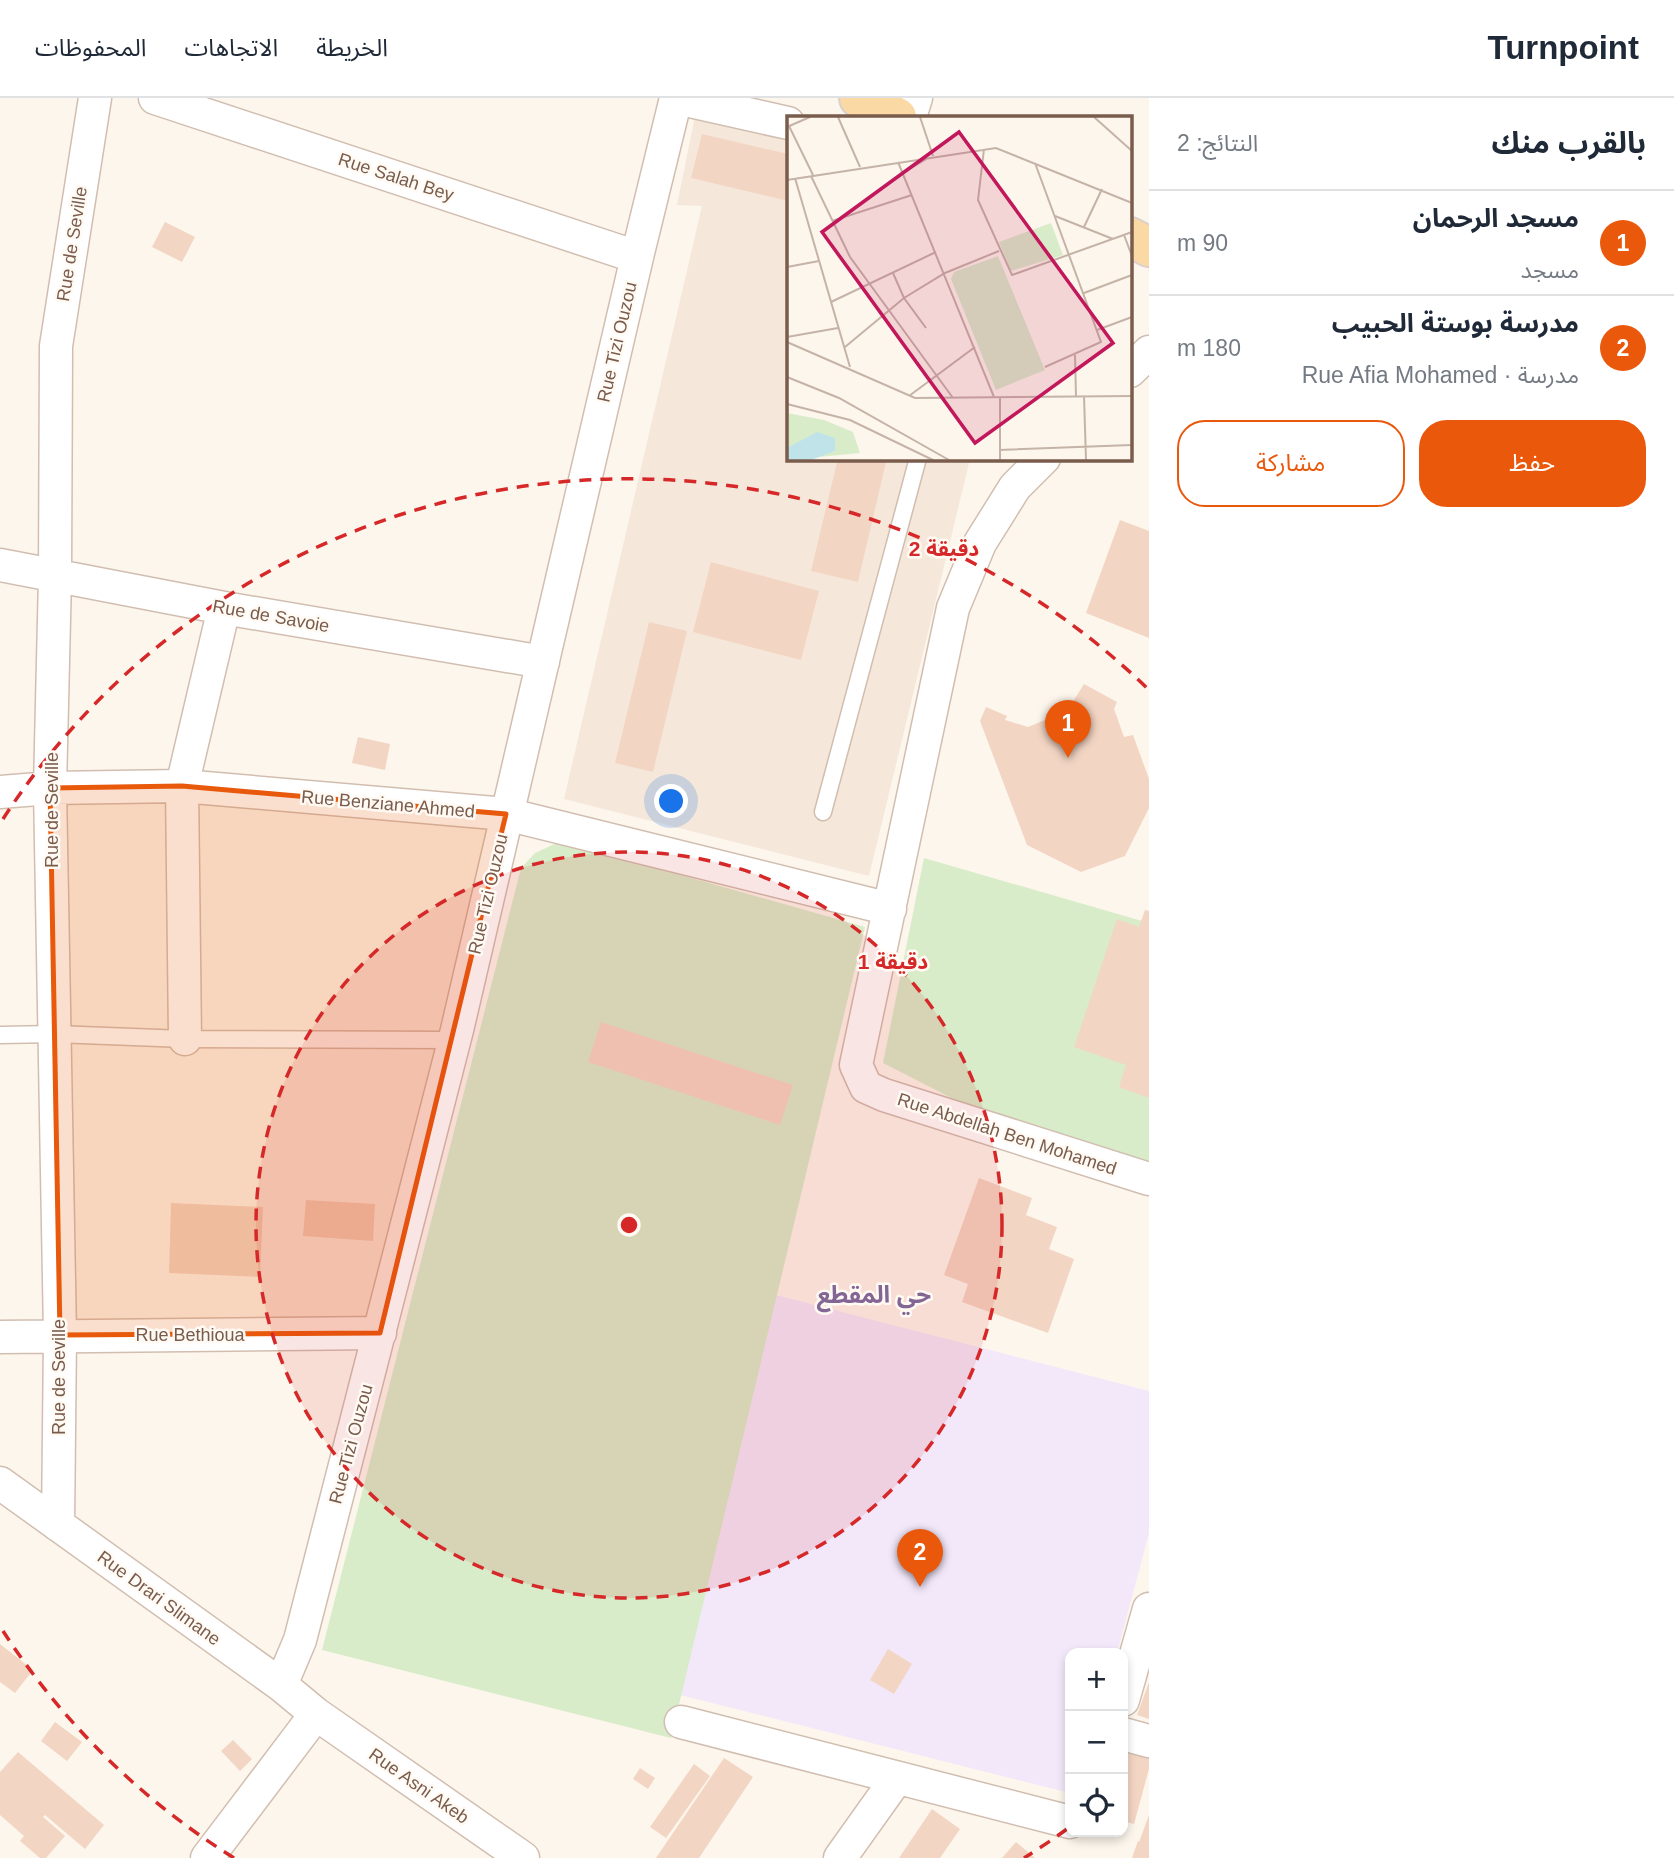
<!DOCTYPE html>
<html lang="ar">
<head>
<meta charset="utf-8">
<style>
	:root { --surface:#fff; --page:#f6f6f7; --text:#1f2937; --muted:#747a83; --line:#e0e1e3; --accent:#ea580c }
	body { margin:0; font-family:Helvetica,"Noto Sans Arabic",sans-serif; background:var(--page); color:var(--text); direction:rtl }
	.controls { position:absolute; right:21px; bottom:21px; display:grid; overflow:hidden; border-radius:14px; box-shadow:0 4px 10px #0003 }
	.controls button { width:63px; height:63px; display:grid; place-items:center; padding:0; border:0; border-bottom:2px solid var(--line); background:var(--surface); color:var(--text); font:35px sans-serif }
	.you { position:absolute; left:672px; top:704px; width:24px; height:24px; margin:-18px; border:5px solid #fff; border-radius:50%; background:#1a73e8; box-shadow:0 0 0 10px #1a73e833 }
	.badge { display:grid; place-items:center; width:46px; height:46px; border-radius:50%; background:var(--accent); color:#fff; font-size:23px; font-weight:700 }
	.pin { position:absolute; translate:-50% -58px; filter:drop-shadow(0 2px 4px #0008) }
	.pin::after { content:''; position:absolute; top:37px; width:24px; height:21px; background:inherit; clip-path:polygon(0 0,100% 0,50% 100%) }
	.list { margin:0; padding:0; list-style:none }
	h2 { display:flex; justify-content:space-between; align-items:center; height:91px; margin:0; padding:0 28px; font-size:30px }
	h2 small { font-size:23px; font-weight:400; color:var(--muted) }
	.list li { display:grid; grid-template-columns:46px 1fr auto; gap:21px; align-items:center; box-sizing:border-box; height:105px; padding:0 28px; border-top:2px solid var(--line) }
	.list b { display:block; font-size:26px; white-space:nowrap }
	.list p { margin:0; font-size:23px; white-space:nowrap; color:var(--muted) }
	.list em { font-size:23px; font-style:normal; color:var(--muted) }
	.actions { display:flex; gap:14px; padding:21px 28px }
	.actions a { flex:1; padding:16px 0; border:2px solid var(--accent); border-radius:28px; text-align:center; font-size:24px; color:var(--accent) }
	.actions .main { background:var(--accent); color:#fff }
	.icon { flex:none; width:38px; height:38px; fill:none; stroke:currentColor; stroke-width:2; stroke-linecap:round; stroke-linejoin:round }
	.map { position:relative; flex:none; width:1149px; height:1760px; overflow:hidden; direction:ltr }
	header { display:flex; align-items:center; gap:42px; box-sizing:border-box; height:98px; padding:0 35px; background:var(--surface); border-bottom:2px solid var(--line) }
	header strong { font-size:33px }
	nav { display:flex; gap:38px; margin-inline-start:auto; font-size:24px }
	main { display:flex }
	aside { flex:1; background:var(--surface) }
	.map>svg:first-child { display:block }
	.residential { fill:#f5e8da }
	.education { fill:#f3e8fa }
	.green { fill:#d8ecc9 }
	.building { fill:#f3d5c3 }
	.lines { fill:none; stroke-linecap:round; stroke-linejoin:round }
	.lane-casing { stroke:#d1beb0; stroke-width:19 }
	.street-casing { stroke:#d1beb0; stroke-width:35 }
	.primary-casing { stroke:#dad1cd; stroke-width:42 }
	.lane { stroke:#fff; stroke-width:16 }
	.street { stroke:#fff; stroke-width:32 }
	.primary { stroke:#fbd9a5; stroke-width:38 }
	.marked { fill:#e8590c; fill-opacity:0.2; stroke:#e8590c; stroke-width:5; stroke-linejoin:round }
	.ring { fill:none; stroke:#d62828; stroke-width:3.5; stroke-dasharray:12 9 }
	.labels { text-anchor:middle; stroke-width:5; stroke-linejoin:round; paint-order:stroke }
	.street-label { font-size:18px; fill:#7a5c4d; stroke:#fffaf3 }
	.district-label { font-size:24px; font-weight:bold; fill:#846695; stroke:#fffaf3 }
	.inset-road { fill:none; stroke:#c5b3a7; stroke-width:2 }
	.view { fill:#c2185b; fill-opacity:0.15; stroke:#c2185b; stroke-width:3.5 }
	.inset-edge { fill:none; stroke:#7a5c4d; stroke-width:3.5 }
	.centre { fill:#d62828; stroke:#fffaf3; stroke-width:3.5 }
	.ring-label { font-size:21px; text-anchor:middle; font-weight:bold; fill:#d62828; stroke:#fffaf3; stroke-width:5; stroke-linejoin:round; paint-order:stroke }
</style>
</head>
<body>
<header>
<strong>Turnpoint</strong>
<nav><a>الخريطة</a><a>الاتجاهات</a><a>المحفوظات</a></nav>
</header>
<main>
<aside>
<h2>بالقرب منك<small>النتائج: 2</small></h2>
<ul class="list">
<li><span class="badge">1</span><div><b>مسجد الرحمان</b><p>مسجد</p></div><em>90 m</em></li>
<li><span class="badge">2</span><div><b>مدرسة بوستة الحبيب</b><p>مدرسة · Rue Afia Mohamed</p></div><em>180 m</em></li>
</ul>
<div class="actions"><a class="main">حفظ</a><a>مشاركة</a></div>
</aside>
<div class="map">
<svg width="1149" height="1760" viewBox="0 0 1149 1760">
	<rect width="100%" height="100%" fill="#fdf6ec"/>
	<path class="residential" d="M695 18 788 40V360L970 361 869 778 564 701 702 108 677 107Z"/>
	<path class="education" d="M776 1197 1149 1293V1435L1117 1555H1070V1695L680 1597Z"/>
	<path class="green" d="M561 743 865 829 671 1640 322 1552 521 770 535 755Z
		M924 760 1149 825V1063L977 1013 883 965Z"/>
	<path class="building" d="M702 36 788 56V103L691 80Z
		M165 124 195 139 182 164 152 149Z
		M838 360H887L858 484 811 473Z
		M1120 422 1149 433V540L1086 515Z
		M711 464 819 493 801 562 693 534Z
		M649 524 687 533 653 674 615 665Z
		M1084 586 1117 604 1114 611 1124 639 1133 637 1149 681V710L1125 758 1081 774 1027 747 980 623 986 609 1007 618 1005 622 1028 629 1067 613Z
		M358 639 390 646 385 672 352 665Z
		M1145 812 1149 813V1000L1119 989 1126 967 1074 949 1117 821 1139 829Z
		M601 924 793 987 780 1027 588 964Z
		M979 1080 1032 1100 1026 1117 1057 1129 1049 1151 1074 1161 1048 1235 962 1204 968 1186 944 1177Z
		M306 1102 375 1106 373 1143 303 1138Z
		M171 1105 263 1109 260 1179 169 1175Z
		M0 1546 33 1572 15 1595 0 1584Z
		M888 1551 912 1566 894 1596 870 1582Z
		M1149 1584V1621L1137 1617Z
		M55 1624 82 1644 67 1663 41 1643Z
		M233 1642 252 1661 240 1673 221 1653Z
		M1123 1651 1149 1658V1671L1134 1726 1123 1723Z
		M18 1654 104 1727 85 1751 45 1717 43 1719 65 1738 46 1760H40L20 1743 24 1738 0 1717V1674Z
		M724 1660 753 1679 699 1760H656Z
		M694 1666 710 1678 666 1740 650 1729Z
		M640 1670 655 1680 648 1691 633 1681Z
		M932 1711 960 1731 940 1760H899Z
		M1149 1717V1760H1132L1138 1743 1139 1744Z
		M1016 1744 1035 1760H1002Z"/>
	<g class="lines">
		<defs>
			<path id="lane" d="M823 714 918 360
				M0 937 55 936 185 941 454 942"/>
			<path id="street" d="M155 0 637 159
				M676 0 788 25
				M910 19 916 0
				M1130 273 1149 254
				M1044 360 1015 389 980 445 953 510 856 967 866 989 884 997 1149 1081
				M0 467 224 510 543 564
				M0 694 50 690 182 688 506 716 890 811
				M185 941 182 688 224 510
				M0 1239 380 1235
				M0 1385 281 1587 316 1616 523 1760
				M58 1427 60 1237 50 690 55 479 56 248 95 0
				M281 1587 300 1542 457 932 637 159 676 0
				M1123 1602 1149 1511
				M681 1624 1070 1724
				M1123 1636 1149 1643
				M207 1760 316 1616
				M840 1760 897 1680"/>
			<path id="primary" d="M859 0 897 19
				M1130 139 1149 149"/>
		</defs>
		<use href="#lane" class="lane-casing"/>
		<use href="#street" class="street-casing"/>
		<use href="#primary" class="primary-casing"/>
		<use href="#lane" class="lane"/>
		<use href="#street" class="street"/>
		<use href="#primary" class="primary"/>
	</g>
	<path class="marked" d="M182 688 506 716 380 1235 60 1237 50 690Z"/>
	<circle cx="629" cy="1127" r="373" fill="#d62828" fill-opacity=".12"/>
	<g class="ring">
		<circle cx="629" cy="1127" r="373"/>
		<path d="M1067 1731A746 746 0 0 1 1024 1760M234 1760A746 746 0 0 1 3 1533M3 721A746 746 0 0 1 1147 590"/>
	</g>
	<g class="labels">
		<g class="street-label">
			<text transform="translate(396 79) rotate(18)" y="6">Rue Salah Bey</text>
			<text transform="translate(72 146) rotate(-81)" y="6">Rue de Seville</text>
			<text transform="translate(617 244) rotate(-77)" y="6">Rue Tizi Ouzou</text>
			<text transform="translate(271 518) rotate(10)" y="6">Rue de Savoie</text>
			<text transform="translate(388 706) rotate(5)" y="6">Rue Benziane Ahmed</text>
			<text transform="translate(52 712) rotate(-90)" y="6">Rue de Seville</text>
			<text transform="translate(488 796) rotate(-77)" y="6">Rue Tizi Ouzou</text>
			<text transform="translate(1007 1036) rotate(18)" y="6">Rue Abdellah Ben Mohamed</text>
			<text x="190" y="1243">Rue Bethioua</text>
			<text transform="translate(59 1279) rotate(-90)" y="6">Rue de Seville</text>
			<text transform="translate(351 1346) rotate(-75)" y="6">Rue Tizi Ouzou</text>
			<text transform="translate(159 1500) rotate(36)" y="6">Rue Drari Slimane</text>
			<text transform="translate(419 1688) rotate(35)" y="6">Rue Asni Akeb</text>
		</g>
		<g class="district-label">
			<text x="874" y="1205">حي المقطع</text>
		</g>
	</g>
	<g transform="translate(787 18)">
		<rect width="345" height="345" fill="#fdf6ec"/>
		<path d="M264 107 276 139 224 155 212 126ZM211 140 258 254 209 274 164 163 167 156ZM0 297 37 304 66 316 73 337 0 344Z" fill="#d8ecc9"/>
		<path d="M30 316 48 322V335L24 344H0V332Z" fill="#bfe3e8"/>
		<path class="inset-road" d="M51 1 73 51M133 1 146 40M307 1 345 35M2 10 26 59M0 11 23 1M197 33 191 84 225 159 345 116M111 46 207 281M248 47 314 226 258 251M116 57 141 42M24 60 63 141 166 282M8 62 63 251M0 64 209 32 345 87M268 100 326 123M45 105 125 79M297 111 315 73M337 119 345 140M0 151 32 145M106 157 117 182 139 212M297 177 345 159M44 186 149 136M310 214 345 201M0 221 51 212M0 226 128 282 345 280M58 231 117 182 158 157 212 135M288 239 289 280M0 261 52 282 162 344M122 280 188 231M297 280 299 344M0 288 63 304 146 344M212 334 345 329M213 344V282"/>
		<path class="view" d="M172 16 326 227 188 327 35 116Z"/>
		<rect width="345" height="345" class="inset-edge"/>
	</g>
	<circle cx="629" cy="1127" r="10" class="centre"/>
	<g class="ring-label">
		<text x="944" y="458">2 دقيقة</text>
		<text x="893" y="871">1 دقيقة</text>
	</g>
</svg>
<div class="controls">
<button>+</button>
<button>−</button>
<button><svg class="icon" aria-label="locate" viewBox="0 0 24 24"><circle cx="12" cy="12" r="6"/><path d="M12 2v4M12 18v4M2 12h4M18 12h4"/></svg></button>
</div>
<div class="you"></div>
<div class="pin badge" style="left:1068px;top:660px">1</div>
<div class="pin badge" style="left:920px;top:1489px">2</div>
</div>
</main>
</body>
</html>
